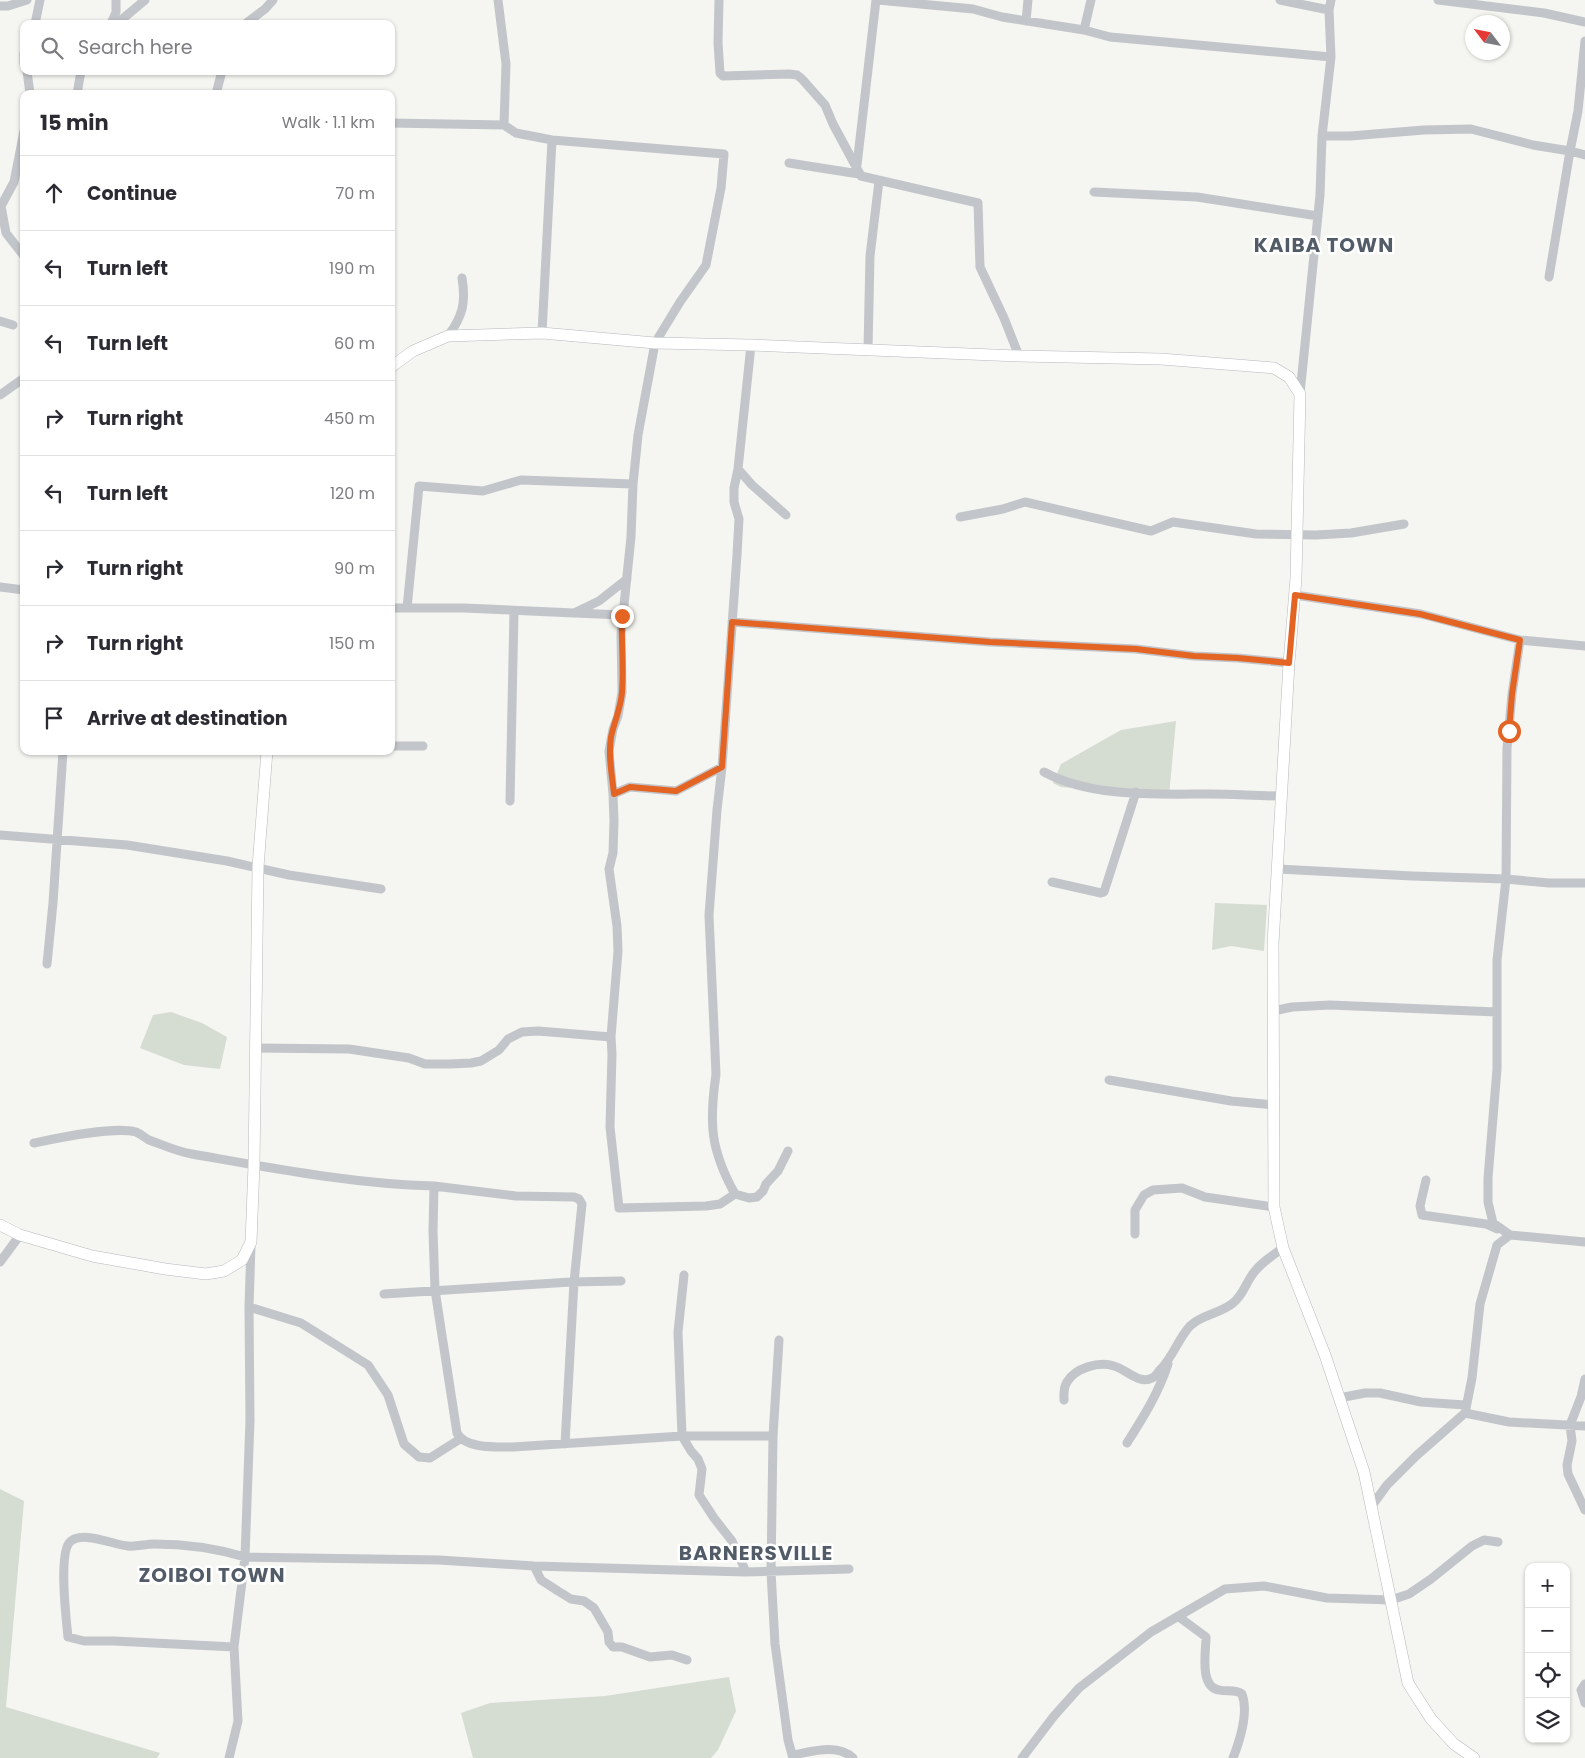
<!DOCTYPE html>
<html lang="en">
<head>
<meta charset="utf-8">
<style>
	:root { --surface:#fff; --page:#f7f7f7; --text:#2b2b33; --muted:#7c7c81; --line:#e1e1e2 }
	body { margin:0; font-family:Poppins,sans-serif; background:var(--page); color:var(--text) }
	.controls { position:absolute; right:15px; bottom:15px; display:grid; overflow:hidden; border-radius:10px; box-shadow:0 1px 4px #0004 }
	.controls button { width:45px; height:45px; display:grid; place-items:center; padding:0; border:0; border-bottom:1px solid var(--line); background:var(--surface); color:var(--text); font:25px sans-serif }
	.compass { position:absolute; left:1465px; top:15px; width:45px; height:45px; border-radius:50%; background:var(--surface); box-shadow:0 1px 4px #0004; rotate:302deg }
	.stop { position:absolute; width:15px; height:15px; margin:-11px; border:4px solid #e36423; border-radius:50%; background:#fff }
	.stop.end { background:#e36423; border-color:#fff; box-shadow:0 1px 5px #0008 }
	.list { margin:0; padding:0; list-style:none }
	h2 { display:flex; justify-content:space-between; align-items:center; height:65px; margin:0; padding:0 20px; font-size:21px }
	h2 small { font-size:16px; font-weight:400; color:var(--muted) }
	.list li { display:grid; grid-template-columns:32px 1fr auto; gap:15px; align-items:center; box-sizing:border-box; height:75px; padding:0 20px; border-top:1px solid var(--line) }
	.list b { display:block; font-size:19px; white-space:nowrap }
	.list em { font-size:16px; font-style:normal; color:var(--muted) }
	.icon { flex:none; width:28px; height:28px; fill:none; stroke:currentColor; stroke-width:2; stroke-linecap:round; stroke-linejoin:round }
	.map { position:relative; flex:none; width:1585px; height:1758px; overflow:hidden }
	.search { position:absolute; background:var(--surface); box-shadow:0 1px 4px #0004; left:20px; top:20px; width:375px; height:55px; display:flex; align-items:center; gap:12px; box-sizing:border-box; padding:0 18px; border-radius:10px; color:var(--muted); font-size:19px }
	.panel { position:absolute; background:var(--surface); box-shadow:0 1px 4px #0004; left:20px; top:90px; width:375px; height:665px; border-radius:10px }
	.map>svg:first-child { display:block }
	.green { fill:#d5dcd2 }
	.lines { fill:none; stroke-linecap:round; stroke-linejoin:round }
	.major-casing { stroke:#b5b9bd; stroke-width:12 }
	.minor { stroke:#c2c5c9; stroke-width:9 }
	.major { stroke:#fff; stroke-width:11 }
	.route { stroke:#e36423; stroke-width:6 }
	.labels { text-anchor:middle; stroke-width:5; stroke-linejoin:round; paint-order:stroke }
	.district-label { font-size:20px; font-weight:bold; letter-spacing:1px; fill:#525c68; stroke:#fff }
</style>
</head>
<body>
<div class="map">
<svg width="1585" height="1758" viewBox="0 0 1585 1758">
	<rect width="100%" height="100%" fill="#f5f5f1"/>
	<path class="green" d="M1176 721 1169 796 1061 787 1053 783 1061 764 1121 730Z
		M1215 903 1267 905 1264 951 1231 946 1212 950Z
		M171 1012 202 1023 227 1037 220 1069 184 1065 140 1048 153 1015Z
		M0 1489 24 1501 6 1707 160 1753 157 1758H0Z
		M729 1677 736 1711 718 1750 711 1758H473L461 1713 490 1703 605 1696Z"/>
	<g class="lines">
		<defs>
			<path id="major" d="M391 367 413 351 448 336 542 333 655 343 751 345 1019 356 1161 359 1274 368 1289 377 1300 394 1296 578 1289 663 1273 944 1274 1207 1283 1248 1325 1355 1364 1472 1408 1683 1431 1719 1454 1744 1474 1758
				M0 1225 20 1235 92 1256 165 1269 206 1274 224 1271 242 1260 251 1242 254 1165 258 867 267 751"/>
		</defs>
		<use href="#major" class="major-casing"/>
		<path class="minor" d="M498 0 506 64 504 125
			M719 0 718 43 720 73 723 76 789 74 797 75 802 79 825 105 833 124 861 176 978 203 980 267 1004 318 1019 356
			M878 0 973 9 1002 17 1084 30 1110 37 1331 57
			M1280 0 1329 10
			M1438 0 1544 13 1585 22
			M0 6H8L27 0
			M113 20 120 21 145 0
			M1026 21 1028 0
			M35 24 40 0
			M111 24 116 12V0
			M245 24 265 9 273 0
			M1084 30 1091 0
			M24 53V63
			M27 71 30 94
			M77 94 81 71
			M216 94 222 71
			M391 123 504 125 516 133 552 140
			M1322 136H1350L1424 130 1471 129 1533 145 1570 151 1578 111 1585 41
			M789 163 859 174
			M857 165 876 0
			M1094 192 1197 197 1318 216
			M1 206 6 233 24 256
			M0 208 14 182 24 131
			M1549 277 1570 151 1585 155
			M0 321 13 325
			M542 333 552 140 724 154 721 188 706 265 680 302 655 343 638 435 633 484 631 537 621 634 622 692 618 716 613 729 609 751 613 794 614 821 613 853 609 869 617 926 618 951 611 1037 612 1054 610 1127 619 1208 706 1206 720 1204 735 1194
			M448 336C463 316 466 302 462 278
			M751 345 738 469 734 488V502L739 519 737 555 722 767 717 810 709 915 716 1074C709 1123 710 1149 735 1194L749 1198 757 1197 763 1191 766 1184 778 1171 788 1151
			M868 349 870 256 879 181
			M1300 394 1320 195 1322 136 1331 57 1329 10 1331 0
			M0 395 24 378
			M738 469 752 485 786 515
			M960 517 1003 509 1025 502 1151 531 1173 522 1256 534 1316 535 1351 533 1404 524
			M0 587 24 590
			M1295 595 1421 614 1520 640 1585 646
			M391 608H464L574 613 599 601 627 579
			M407 608 419 486 483 491 521 480 633 484
			M575 613 622 615
			M732 622 990 642 1136 649 1194 656 1238 658 1289 663
			M1520 640 1512 694 1507 748 1506 879 1497 960V1069L1488 1178V1202L1493 1223 1510 1235 1585 1242
			M391 746H423
			M1044 772C1092 798 1157 794 1211 794 1234 794 1257 796 1280 796
			M613 794 630 787 676 791 722 767
			M510 801 514 611
			M0 835 127 845 227 861 289 875 381 889
			M1278 869 1412 876 1506 879 1549 883H1585
			M1052 882 1101 893 1104 892 1136 792
			M47 964 53 903 63 751
			M1273 1011 1292 1007 1330 1005 1497 1012
			M256 1048 349 1049 409 1058 425 1064H450L471 1063 481 1061 499 1050 508 1039 522 1032 538 1031 611 1037
			M1109 1080 1231 1101 1274 1105
			M34 1143C58 1138 113 1126 136 1132 141 1134 145 1138 149 1140 163 1145 178 1152 192 1154 272 1168 353 1184 434 1186L433 1231 435 1290 457 1433C465 1449 497 1447 513 1447L682 1436H773
			M1426 1180 1420 1206 1422 1215 1486 1224 1497 1229
			M434 1186 516 1196 574 1197 579 1199 582 1204 574 1282 565 1444
			M1135 1234V1210L1144 1195 1153 1190 1182 1188 1205 1197 1274 1207
			M0 1262 20 1235
			M684 1275 678 1332 682 1436 691 1451 698 1459 702 1469 699 1495 714 1518 732 1541 746 1572 849 1569
			M384 1294 571 1282 621 1281
			M249 1307 301 1323 368 1365 388 1395 404 1444 419 1457 430 1458 460 1439
			M779 1340 773 1436 771 1572 775 1644 788 1740 793 1758
			M1585 1379 1581 1397 1570 1425 1572 1441 1567 1465 1568 1474 1585 1510
			M1339 1398 1365 1393H1380L1421 1402 1465 1405
			M1064 1400C1064 1394 1063 1388 1067 1382 1075 1368 1099 1361 1114 1366 1126 1369 1139 1385 1152 1378 1155 1377 1158 1372 1160 1370 1173 1357 1178 1339 1190 1326 1202 1314 1220 1314 1233 1303 1243 1295 1245 1285 1252 1275 1259 1264 1272 1256 1283 1248
			M1465 1413 1509 1422 1585 1426
			M1127 1443C1144 1416 1158 1394 1168 1364
			M1371 1507 1387 1485 1416 1456 1465 1413 1472 1378 1480 1304 1497 1245 1510 1235
			M534 1566 541 1580 558 1591 571 1599 584 1601 594 1608 608 1632 609 1642 613 1647H622L650 1657 672 1655 687 1660
			M1179 1617 1206 1637C1206 1651 1199 1687 1219 1690 1227 1692 1235 1689 1242 1694 1249 1713 1240 1740 1233 1758
			M234 1647 114 1641H84L68 1637C66 1618 59 1557 69 1543 80 1529 114 1545 128 1546 136 1547 146 1544 154 1544 186 1544 215 1548 245 1557L439 1560 534 1566 746 1572
			M1585 1684 1581 1690 1585 1703
			M792 1755C811 1752 837 1743 853 1758
			M229 1758 238 1721 234 1647 245 1557 250 1420 249 1307 251 1245
			M1022 1758 1054 1716 1079 1688 1151 1632 1225 1589 1264 1586 1327 1598 1391 1600 1409 1594 1431 1579 1472 1546 1484 1540 1498 1542"/>
		<use href="#major" class="major"/>
	</g>
	<g class="lines">
		<path class="route" d="M622 616C621 641 624 667 622 692 621 708 614 722 611 737 608 756 612 775 614 794L630 787 676 791 722 767 732 622 990 642 1136 649 1194 656 1238 658 1289 663 1295 595 1420 614 1520 640 1512 694 1509 731"/>
	</g>
	<g class="labels">
		<g class="district-label">
			<text x="1324" y="252">KAIBA TOWN</text>
			<text x="756" y="1560">BARNERSVILLE</text>
			<text x="212" y="1582">ZOIBOI TOWN</text>
		</g>
	</g>
</svg>
<div class="controls">
<button>+</button>
<button>−</button>
<button><svg class="icon" aria-label="locate" viewBox="0 0 24 24"><circle cx="12" cy="12" r="6"/><path d="M12 2v4M12 18v4M2 12h4M18 12h4"/></svg></button>
<button><svg class="icon" aria-label="layers" viewBox="0 0 24 24"><path d="M12 4l9 5-9 5-9-5zM3 14l9 5 9-5"/></svg></button>
</div>
<svg class="compass" viewBox="-18 -18 36 36"><path d="M0-13l5 13h-10z" fill="#e53935"/><path d="M0 13l5-13h-10z" fill="#7c7c81"/></svg>
<div class="stop" style="left:1509px;top:731px"></div>
<div class="stop end" style="left:622px;top:616px"></div>
<div class="search"><svg class="icon" aria-label="search" viewBox="0 0 24 24"><circle cx="10" cy="10" r="6"/><path d="M15 15l6 6"/></svg>Search here</div>
<section class="panel">
<h2>15 min<small>Walk · 1.1 km</small></h2>
<ul class="list">
<li><svg class="icon" aria-label="ahead" viewBox="0 0 24 24"><path d="M12 20V5M6 11l6-6 6 6"/></svg><div><b>Continue</b></div><em>70 m</em></li>
<li><svg class="icon" aria-label="left" viewBox="0 0 24 24"><path d="M17 20v-9H6M10 6l-5 5 5 5"/></svg><div><b>Turn left</b></div><em>190 m</em></li>
<li><svg class="icon" aria-label="left" viewBox="0 0 24 24"><path d="M17 20v-9H6M10 6l-5 5 5 5"/></svg><div><b>Turn left</b></div><em>60 m</em></li>
<li><svg class="icon" aria-label="right" viewBox="0 0 24 24"><path d="M7 20v-9h11M14 6l5 5-5 5"/></svg><div><b>Turn right</b></div><em>450 m</em></li>
<li><svg class="icon" aria-label="left" viewBox="0 0 24 24"><path d="M17 20v-9H6M10 6l-5 5 5 5"/></svg><div><b>Turn left</b></div><em>120 m</em></li>
<li><svg class="icon" aria-label="right" viewBox="0 0 24 24"><path d="M7 20v-9h11M14 6l5 5-5 5"/></svg><div><b>Turn right</b></div><em>90 m</em></li>
<li><svg class="icon" aria-label="right" viewBox="0 0 24 24"><path d="M7 20v-9h11M14 6l5 5-5 5"/></svg><div><b>Turn right</b></div><em>150 m</em></li>
<li><svg class="icon" aria-label="arrive" viewBox="0 0 24 24"><path d="M6 21V4h12l-3 4 3 4H6"/></svg><div><b>Arrive at destination</b></div></li>
</ul>
</section>
</div>
</body>
</html>
